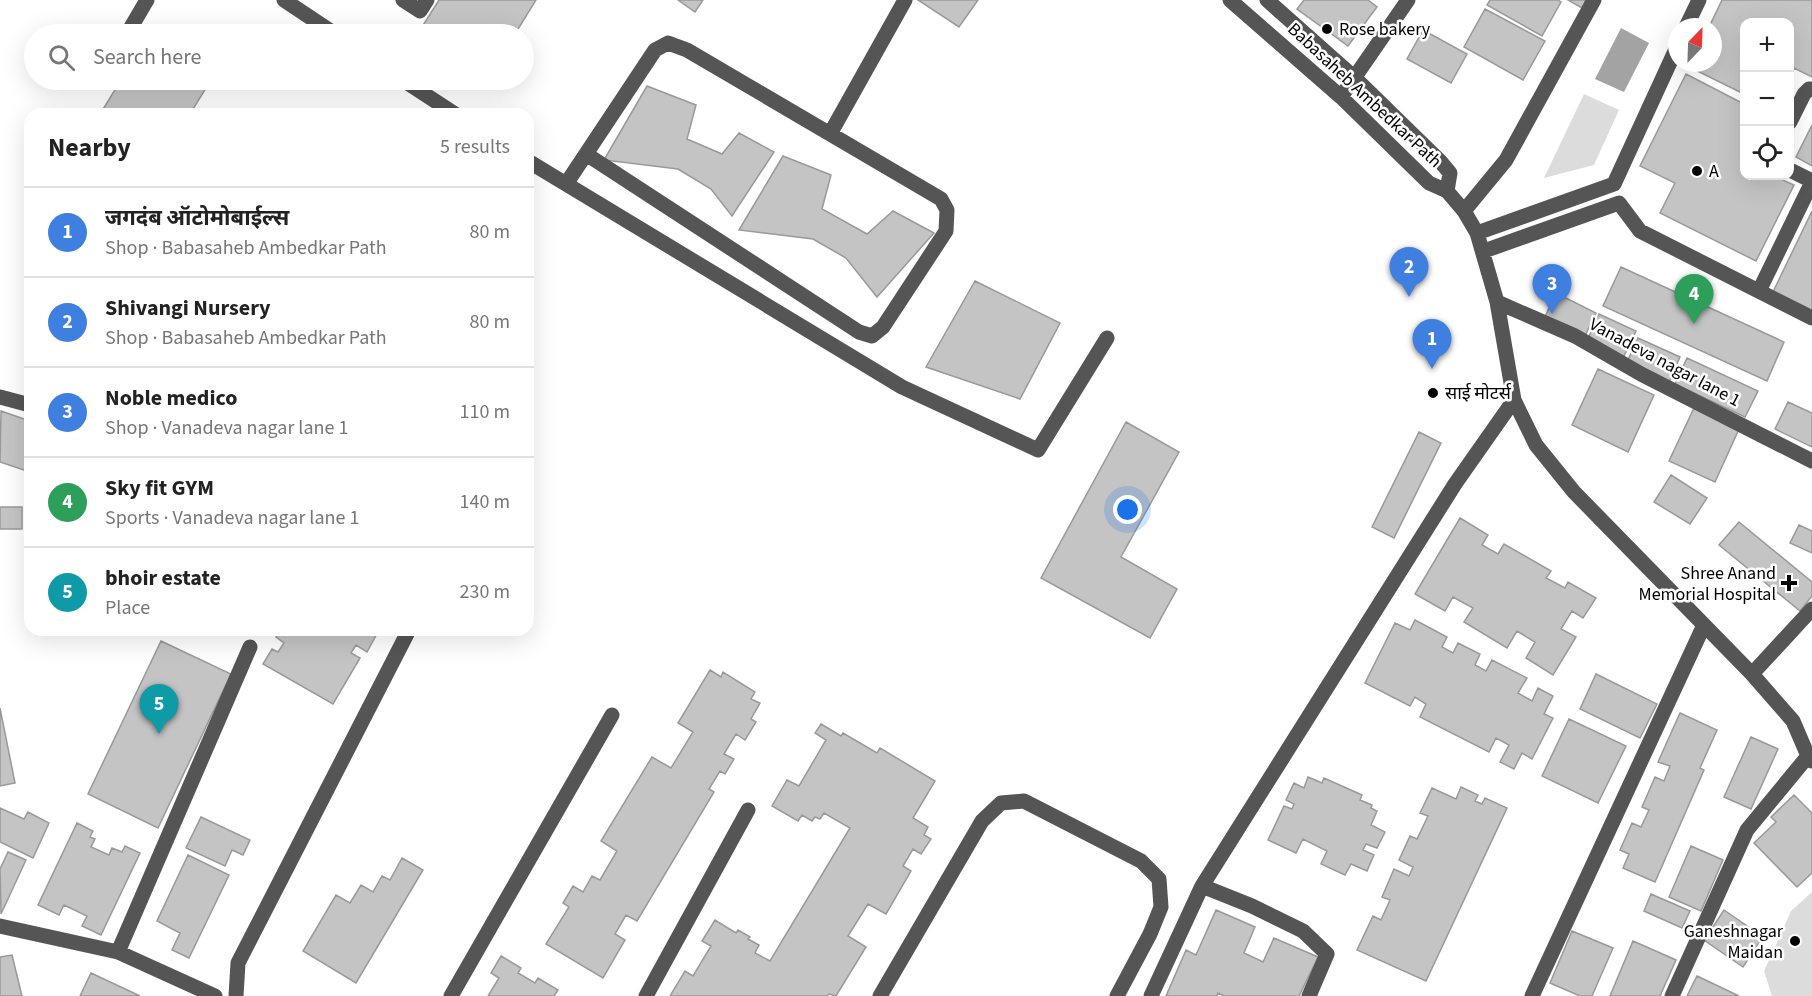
<!DOCTYPE html>
<html lang="en">
<head>
<meta charset="utf-8">
<style>
	:root { --surface:#fff; --page:#f2f2f2; --text:#222; --muted:#767676; --line:#e0e0e0; --accent:#ea580c }
	body { margin:0; font-family:"Source Sans 3","Noto Sans Devanagari",sans-serif; background:var(--page); color:var(--text) }
	.controls { position:absolute; right:18px; top:18px; display:grid; overflow:hidden; border-radius:12px; box-shadow:0 6px 24px #0002 }
	.controls button { width:54px; height:54px; display:grid; place-items:center; padding:0; border:0; border-bottom:2px solid var(--line); background:var(--surface); color:var(--text); font:30px sans-serif }
	.compass { position:absolute; left:1668px; top:18px; width:54px; height:54px; border-radius:50%; background:var(--surface); box-shadow:0 6px 24px #0002; rotate:23deg }
	.you { position:absolute; left:1128px; top:510px; width:21px; height:21px; margin:-15px; border:4px solid #fff; border-radius:50%; background:#1a73e8; box-shadow:0 0 0 9px #1a73e833 }
	.badge { display:grid; place-items:center; width:39px; height:39px; border-radius:50%; background:var(--accent); color:#fff; font-size:20px; font-weight:700 }
	.pin { position:absolute; translate:-50% -50px; filter:drop-shadow(0 2px 3px #0008) }
	.pin::after { content:''; position:absolute; top:32px; width:21px; height:18px; background:inherit; clip-path:polygon(0 0,100% 0,50% 100%) }
	.list { margin:0; padding:0; list-style:none }
	h2 { display:flex; justify-content:space-between; align-items:center; height:78px; margin:0; padding:0 24px; font-size:26px }
	h2 small { font-size:20px; font-weight:400; color:var(--muted) }
	.list li { display:grid; grid-template-columns:39px 1fr auto; gap:18px; align-items:center; box-sizing:border-box; height:90px; padding:0 24px; border-top:2px solid var(--line) }
	.list b { display:block; font-size:22px; white-space:nowrap }
	.list p { margin:0; font-size:20px; white-space:nowrap; color:var(--muted) }
	.list em { font-size:20px; font-style:normal; color:var(--muted) }
	.icon { flex:none; width:33px; height:33px; fill:none; stroke:currentColor; stroke-width:2; stroke-linecap:round; stroke-linejoin:round }
	.map { position:relative; flex:none; width:1812px; height:996px; overflow:hidden }
	.search { position:absolute; background:var(--surface); box-shadow:0 6px 24px #0002; left:24px; top:24px; width:510px; height:66px; display:flex; align-items:center; gap:15px; box-sizing:border-box; padding:0 21px; border-radius:33px; color:var(--muted); font-size:22px }
	.panel { position:absolute; background:var(--surface); box-shadow:0 6px 24px #0002; left:24px; top:108px; width:510px; height:528px; border-radius:18px }
	.map>svg:first-child { display:block }
	.green { fill:#dcdcdc }
	.water { fill:#a3a3a3 }
	.building { fill:#c4c4c4; stroke:#999; stroke-width:1.5 }
	.lines { fill:none; stroke-linecap:round; stroke-linejoin:round }
	.minor { stroke:#555; stroke-width:15 }
	.poi-dot { fill:#000; stroke:#fff; stroke-width:2 }
	.labels { text-anchor:middle; stroke-width:5; stroke-linejoin:round; paint-order:stroke }
	.poi-label { font-size:18px; fill:#000; stroke:#fff; text-anchor:start }
	.street-label { font-size:18px; fill:#000; stroke:#fff }
</style>
</head>
<body>
<div class="map">
<svg width="1812" height="996" viewBox="0 0 1812 996">
	<rect width="100%" height="100%" fill="#fff"/>
	<path class="green" d="M1584 94 1619 110 1594 165 1544 178Z
		M1812 892V996H1772L1764 971 1791 911Z"/>
	<path class="water" d="M1621 28 1649 43 1624 92 1595 79Z"/>
	<path class="building" d="M439 0H536L515 34H428L420 30Z
		M678 0H703L695 12Z
		M918 0H978L959 27Z
		M1304 0H1368L1377 7 1348 46 1297 9Z
		M1490 0H1558L1561 2 1542 36 1487 5Z
		M1568 0H1586L1582 8Z
		M1722 0H1812V77L1794 68 1790 78V22H1744V94L1689 67 1691 63H1713V27H1709Z
		M1485 9 1545 41 1523 80 1464 47Z
		M1423 30 1467 54 1451 83 1407 59Z
		M1686 74 1744 104V176H1774L1794 185 1756 261 1660 213 1675 183 1640 166Z
		M121 80H211L190 114H100Z
		M647 86 696 105 687 139 722 154 739 133 774 152 732 216 711 189 678 169 604 160Z
		M1812 125V166L1796 157Z
		M783 156 831 175 822 209 867 234 893 211 934 233 877 297 846 258 813 239 739 230Z
		M1812 211V314L1772 294Z
		M1621 267 1784 342 1767 381 1603 306Z
		M975 281 1060 323 1020 399 926 367Z
		M1556 293 1596 313 1584 338 1544 319Z
		M1599 314 1636 331 1623 358 1587 341Z
		M1638 338 1680 357 1669 382 1627 362Z
		M1687 358 1758 391 1745 417 1675 384Z
		M1598 369 1654 395 1628 452 1572 425Z
		M1788 402 1812 413V447L1775 429Z
		M1694 408 1739 429 1715 482 1669 461Z
		M1 411 30 421V463L27 471 0 462Z
		M1126 422 1179 452 1121 557 1177 589 1150 638 1041 578Z
		M1419 432 1441 443 1394 538 1372 527Z
		M1671 475 1707 498 1690 524 1654 502Z
		M0 507H22V529H0Z
		M1460 518 1488 535 1482 545 1498 554 1504 544 1551 571 1546 578 1565 588 1568 582 1596 598 1583 618 1572 611 1561 629 1576 637 1553 675 1526 658 1535 642 1517 631 1507 648 1464 622 1473 608 1453 597 1445 611 1415 594Z
		M1739 522 1812 582V596L1800 611 1719 545Z
		M1799 525 1812 531V553L1790 543Z
		M1415 620 1447 637 1442 647 1453 653 1458 643 1480 654 1475 665 1486 671 1492 660 1527 678 1518 693 1532 701 1538 688 1553 696 1544 714 1553 718 1532 759 1522 753 1514 769 1500 762 1509 745 1496 738 1489 752 1420 717 1426 704 1415 697 1410 706 1365 683 1395 623 1410 630Z
		M281 630H379L367 652 356 645 351 653 360 658 333 704 263 664 272 649 278 652 284 643 276 637Z
		M161 641 231 674 158 828 88 794Z
		M710 670 721 677 723 672 755 692 751 699 760 703 751 719 756 722 745 740 736 734 724 754 734 759 725 774 720 771 709 789 714 792 637 921 626 915 615 934 625 940 603 978 546 944 569 907 563 903 573 886 583 892 592 876 600 880 617 851 601 841 652 757 671 768 693 732 678 723Z
		M1596 674 1657 704 1640 738 1580 709Z
		M0 708 15 783 0 786Z
		M1680 713 1717 730 1700 768 1704 770 1655 882 1623 868 1629 854 1620 850 1632 823 1641 827 1649 810 1642 807 1655 777 1664 781 1670 766 1658 762Z
		M1569 719 1626 746 1598 803 1542 776Z
		M821 724 841 736 843 733 877 753 880 748 935 781 913 818 928 827 924 835 931 839 921 854 913 849 903 866 911 871 886 914 868 904 848 936 866 947 836 996 829 994 827 996H670L685 971 693 976 711 946 702 941 715 920 736 933 738 930 750 937 748 939 759 945 755 953 770 961 850 828 824 813 820 819 815 817 812 821 802 815 798 821 772 806 787 780 799 786 826 740 815 733Z
		M1751 737 1778 749 1751 809 1724 797Z
		M1308 777 1322 783 1324 778 1362 795 1360 800 1372 805 1371 808 1377 811 1371 825 1385 832 1377 848 1366 844 1363 850 1374 855 1367 871 1351 864 1345 875 1321 864 1327 851 1303 839 1296 853 1268 840 1284 806 1292 809 1294 804 1286 800 1294 783 1304 788Z
		M1461 787 1478 795 1475 801 1482 804 1485 798 1507 808 1426 981 1357 950 1373 916 1381 920 1390 900 1382 897 1394 869 1409 876 1413 867 1399 860 1410 836 1417 839 1428 816 1420 813 1432 788 1456 799Z
		M1794 795 1812 813V873L1797 887 1754 843 1776 822 1771 817Z
		M0 808 24 819 28 812 49 823 33 858 0 842Z
		M201 817 250 840 243 855 232 850 225 866 186 848Z
		M77 823 93 831 90 837 95 839 91 847 109 855 112 848 122 852 125 846 140 853 101 935 82 926 87 916 64 905 59 915 38 905Z
		M1691 846 1723 860 1701 911 1669 897Z
		M8 852 26 860 1 914 0 869Z
		M188 855 229 875 189 958 172 950 180 933 157 921Z
		M402 858 423 870 356 983 303 951 336 895 350 903 361 885 373 892 382 876 390 880Z
		M1651 894 1690 911 1682 928 1644 911Z
		M1216 910 1255 927 1244 953 1263 962 1274 938 1318 957 1299 996H1224L1218 993 1217 996H1166L1186 950 1196 955Z
		M1724 910 1763 937 1743 967 1704 940Z
		M1572 931 1613 948 1592 996H1580L1550 983Z
		M1633 941 1676 960 1660 996H1610Z
		M12 955 22 996H0V957Z
		M501 956 521 968 518 973 535 983 538 978 558 990 554 996H488L499 978 491 973Z
		M91 973 140 996H80Z
		M1697 976 1739 996H1687Z"/>
	<g class="lines">
		<path class="minor" d="M284 0 335 34
			M403 0 420 11 427 0
			M1230 0 1341 97 1429 183 1447 191 1464 211 1477 233 1497 302 1514 400 1536 445 1574 492 1752 674 1793 721 1808 756 1812 761
			M1267 0 1355 78 1440 161 1450 173 1447 191
			M1686 27 1699 0
			M127 34 147 0
			M403 80 455 114
			M1341 97 1408 0
			M1790 122 1804 94 1809 89H1812
			M830 134 905 0
			M528 161 902 387 1038 450 1107 338
			M1790 170 1812 181
			M566 184 655 50 668 43 687 50 941 199 947 210 946 231 883 327 872 336 859 332 586 154
			M1464 211 1506 160 1594 0
			M1477 233 1614 184 1677 47
			M1484 251 1619 203 1640 231 1812 318
			M1759 291 1812 182
			M1497 302 1575 336 1641 374 1812 461
			M0 397 30 405
			M1752 674 1812 609
			M1202 886 1252 906 1303 931 1327 954 1309 996
			M0 926 118 952 215 996
			M118 952 250 647
			M236 996 238 963 409 630
			M451 996 612 715
			M646 996 748 810
			M880 996 982 821 1001 803 1024 801 1141 861 1159 879 1161 907 1150 934 1117 996
			M1151 996 1202 886 1455 484 1514 400
			M1532 996 1704 625
			M1672 996 1747 830 1808 756"/>
	</g>
	<g class="poi-dot">
		<circle cx="1327" cy="29" r="6"/>
		<circle cx="1697" cy="171" r="6"/>
		<circle cx="1433" cy="393" r="6"/>
		<path d="M1786 574h6v6h6v6h-6v6h-6v-6h-6v-6h6z"/>
		<circle cx="1795" cy="941" r="6"/>
	</g>
	<g class="labels">
		<g class="poi-label">
			<text x="1339" y="35">Rose bakery</text>
			<text x="1709" y="177">A</text>
			<text x="1445" y="399">साई मोटर्स</text>
			<text x="1776" y="579" text-anchor="end">Shree Anand<tspan x="1776" dy="21">Memorial Hospital</tspan></text>
			<text x="1783" y="937" text-anchor="end">Ganeshnagar<tspan x="1783" dy="21">Maidan</tspan></text>
		</g>
		<g class="street-label">
			<text transform="translate(1365 95) rotate(43)" y="6">Babasaheb Ambedkar Path</text>
			<text transform="translate(1665 362) rotate(28)" y="6">Vanadeva nagar lane 1</text>
		</g>
	</g>
</svg>
<div class="controls">
<button>+</button>
<button>−</button>
<button><svg class="icon" aria-label="locate" viewBox="0 0 24 24"><circle cx="12" cy="12" r="6"/><path d="M12 2v4M12 18v4M2 12h4M18 12h4"/></svg></button>
</div>
<svg class="compass" viewBox="-18 -18 36 36"><path d="M0-13l5 13h-10z" fill="#e53935"/><path d="M0 13l5-13h-10z" fill="#767676"/></svg>
<div class="you"></div>
<div class="pin badge" style="left:1432px;top:369px;background:#3f7fe0">1</div>
<div class="pin badge" style="left:1409px;top:297px;background:#3f7fe0">2</div>
<div class="pin badge" style="left:1552px;top:314px;background:#3f7fe0">3</div>
<div class="pin badge" style="left:1694px;top:324px;background:#2e9e5b">4</div>
<div class="pin badge" style="left:159px;top:734px;background:#0f9aa8">5</div>
<div class="search"><svg class="icon" aria-label="search" viewBox="0 0 24 24"><circle cx="10" cy="10" r="6"/><path d="M15 15l6 6"/></svg>Search here</div>
<section class="panel">
<h2>Nearby<small>5 results</small></h2>
<ul class="list">
<li><span class="badge" style="background:#3f7fe0">1</span><div><b>जगदंब ऑटोमोबाईल्स</b><p>Shop · Babasaheb Ambedkar Path</p></div><em>80 m</em></li>
<li><span class="badge" style="background:#3f7fe0">2</span><div><b>Shivangi Nursery</b><p>Shop · Babasaheb Ambedkar Path</p></div><em>80 m</em></li>
<li><span class="badge" style="background:#3f7fe0">3</span><div><b>Noble medico</b><p>Shop · Vanadeva nagar lane 1</p></div><em>110 m</em></li>
<li><span class="badge" style="background:#2e9e5b">4</span><div><b>Sky fit GYM</b><p>Sports · Vanadeva nagar lane 1</p></div><em>140 m</em></li>
<li><span class="badge" style="background:#0f9aa8">5</span><div><b>bhoir estate</b><p>Place</p></div><em>230 m</em></li>
</ul>
</section>
</div>
</body>
</html>
